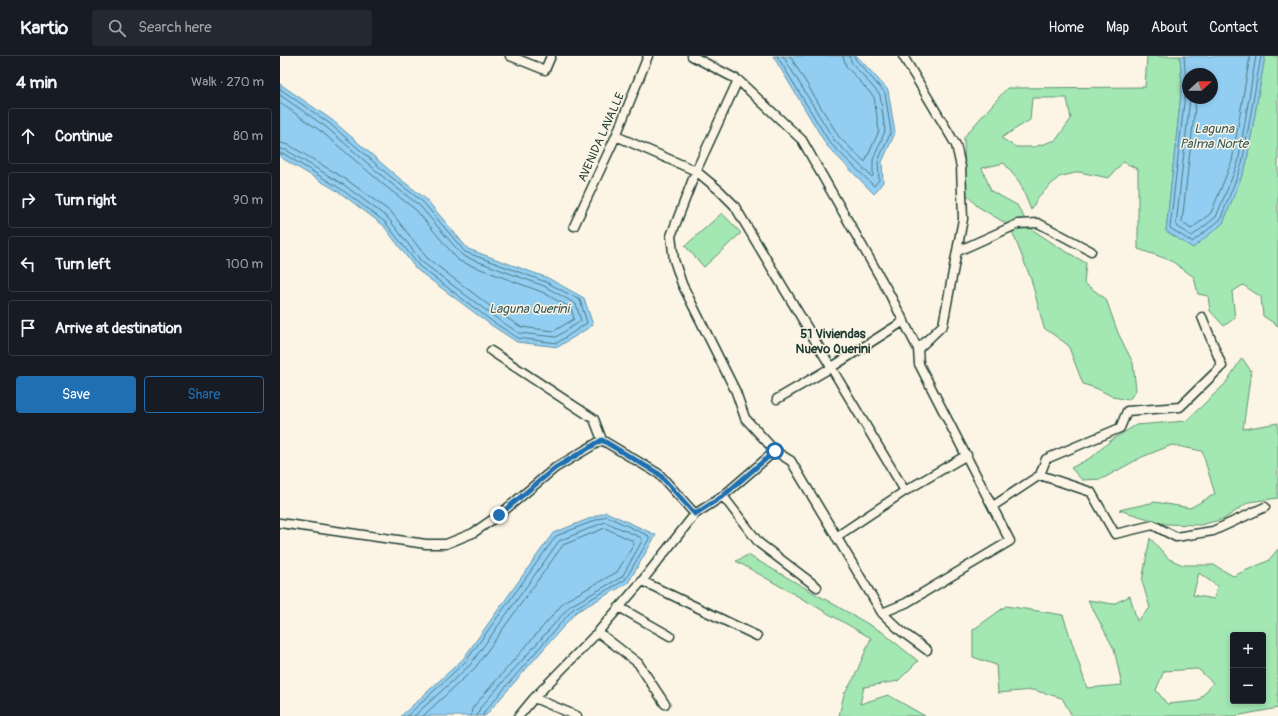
<!DOCTYPE html>
<html lang="en">
<head>
<meta charset="utf-8">
<style>
	:root { --surface:#171b24; --page:#242831; --text:#f1f3f6; --muted:#9ea1a6; --line:#363941; --accent:#1f6fb2 }
	body { margin:0; font-family:Pangolin,sans-serif; background:var(--page); color:var(--text) }
	.controls { position:absolute; right:12px; bottom:12px; display:grid; overflow:hidden; border-radius:4px; box-shadow:0 2px 6px #0003 }
	.controls button { width:36px; height:36px; display:grid; place-items:center; padding:0; border:0; border-bottom:1px solid var(--line); background:var(--surface); color:var(--text); font:20px sans-serif }
	.compass { position:absolute; left:902px; top:12px; width:36px; height:36px; border-radius:50%; background:var(--surface); box-shadow:0 2px 6px #0003; rotate:68deg }
	.stop { position:absolute; width:12px; height:12px; margin:-9px; border:3px solid #1f6fb2; border-radius:50%; background:#fff }
	.stop.end { background:#1f6fb2; border-color:#fff; box-shadow:0 1px 4px #0008 }
	.list { margin:0; padding:0; list-style:none }
	h2 { display:flex; justify-content:space-between; align-items:center; height:52px; margin:0; padding:0 16px; font-size:17px }
	h2 small { font-size:13px; font-weight:400; color:var(--muted) }
	.list li { display:grid; grid-template-columns:26px 1fr auto; gap:12px; align-items:center; box-sizing:border-box; height:56px; margin:0 8px 8px; padding:0 8px; border:1px solid var(--line); border-radius:4px }
	.list b { display:block; font-size:15px; white-space:nowrap }
	.list em { font-size:13px; font-style:normal; color:var(--muted) }
	.actions { display:flex; gap:8px; padding:12px 16px }
	.actions a { flex:1; padding:9px 0; border:1px solid var(--accent); border-radius:4px; text-align:center; font-size:14px; color:var(--accent) }
	.actions .main { background:var(--accent); color:#fff }
	.icon { flex:none; width:22px; height:22px; fill:none; stroke:currentColor; stroke-width:2; stroke-linecap:round; stroke-linejoin:round }
	.map { position:relative; flex:none; width:998px; height:660px; overflow:hidden }
	header { display:flex; align-items:center; gap:24px; box-sizing:border-box; height:56px; padding:0 20px; background:var(--surface); border-bottom:1px solid var(--line) }
	header strong { font-size:19px }
	nav { display:flex; gap:22px; margin-inline-start:auto; font-size:14px }
	.search { width:280px; height:36px; background:var(--page); display:flex; align-items:center; gap:10px; box-sizing:border-box; padding:0 14px; border-radius:4px; color:var(--muted); font-size:15px }
	main { display:flex }
	aside { flex:1; background:var(--surface) }
	.map>svg:first-child { display:block }
	.green { fill:#a3e7b3; stroke:#619274; fill-rule:evenodd }
	.water { fill:#92cef2; stroke:#6494a6; fill-rule:evenodd }
	.lines { fill:none; stroke-linecap:round; stroke-linejoin:round }
	.shore { stroke:#4d7780; stroke-width:1 }
	.minor-casing { stroke:#1f3d34; stroke-width:11 }
	.minor { stroke:#fcf5e5; stroke-width:8 }
	.route { stroke:#1f6fb2; stroke-width:5 }
	.labels { text-anchor:middle; stroke-width:3; stroke-linejoin:round; paint-order:stroke }
	.street-label { font-size:12px; fill:#1f3d34; stroke:#fcf5e5 }
	.water-label { font-size:13px; font-style:italic; fill:#365a5a; stroke:#fcf5e5 }
	.neighbourhood-label { font-size:13px; font-weight:bold; fill:#1f3d34; stroke:#fcf5e5 }
</style>
</head>
<body>
<header>
<strong>Kartio</strong>
<div class="search"><svg class="icon" aria-label="search" viewBox="0 0 24 24"><circle cx="10" cy="10" r="6"/><path d="M15 15l6 6"/></svg>Search here</div>
<nav><a>Home</a><a>Map</a><a>About</a><a>Contact</a></nav>
</header>
<main>
<aside>
<h2>4 min<small>Walk · 270 m</small></h2>
<ul class="list">
<li><svg class="icon" aria-label="ahead" viewBox="0 0 24 24"><path d="M12 20V5M6 11l6-6 6 6"/></svg><div><b>Continue</b></div><em>80 m</em></li>
<li><svg class="icon" aria-label="right" viewBox="0 0 24 24"><path d="M7 20v-9h11M14 6l5 5-5 5"/></svg><div><b>Turn right</b></div><em>90 m</em></li>
<li><svg class="icon" aria-label="left" viewBox="0 0 24 24"><path d="M17 20v-9H6M10 6l-5 5 5 5"/></svg><div><b>Turn left</b></div><em>100 m</em></li>
<li><svg class="icon" aria-label="arrive" viewBox="0 0 24 24"><path d="M6 21V4h12l-3 4 3 4H6"/></svg><div><b>Arrive at destination</b></div></li>
</ul>
<div class="actions"><a class="main">Save</a><a>Share</a></div>
</aside>
<div class="map">
<svg width="998" height="660" viewBox="0 0 998 660">
	<rect width="100%" height="100%" fill="#fcf5e5"/>
	<filter id="ink" filterUnits="userSpaceOnUse"><feTurbulence type="fractalNoise" baseFrequency=".025" numOctaves="2"/><feDisplacementMap in="SourceGraphic" scale="8" xChannelSelector="R" yChannelSelector="G"/><feConvolveMatrix kernelMatrix="1 2 1 2 8 2 1 2 1" color-interpolation-filters="sRGB"/></filter>
	<g filter="url(#ink)">
		<path class="green" d="M867 0H900L902 29 886 175 913 191 943 167 966 109 985 0H998V270L983 260 981 241 963 229 952 236 955 262 944 270 930 255 928 240 918 238 914 221 890 204 858 193V113L843 106 829 122 799 116 779 121 758 141 751 154 740 127 724 107 702 112 711 135 737 149 750 172 780 192 806 207 804 227 826 243 838 277 853 307 856 334 849 344 833 341 818 333 803 328 788 289 764 272 751 223 730 170 697 150 685 137 684 81 727 32 865 31ZM752 42H787L791 63 776 84 754 91H736L721 82 750 64Z
			M442 157 461 177 424 211 405 190Z
			M962 302 971 315 963 373 998 367V442L969 446 944 463 920 469 885 468 839 454 875 446 910 452 935 438 922 395 892 389 862 401 822 423 802 424 791 412 812 401 830 385 856 369 906 365 945 328Z
			M870 482 889 503 903 509H934L953 520 988 505 998 493V652L955 660H792L782 642 753 634 718 637 716 609 693 601V574L726 550 783 559 807 632 842 629 834 593 808 544 833 548 850 540 857 565 870 552 862 525ZM919 517 937 530 934 543 913 539ZM953 579H983V645H953ZM918 613 933 627 918 645 887 648 876 634 884 615Z
			M468 499 602 576 638 605 618 625 584 631 580 648 608 639 645 660H559L564 638 574 622 591 582 456 505Z"/>
		<path class="water" d="M493 0H577L608 34 615 77 602 106 603 126 594 138 547 90Z
			M900 0H985L966 109 943 167 913 192 886 175 902 29ZM908 18H932V42H908Z
			M0 28 52 64 114 118 146 143 188 193 268 222 304 242 313 269 278 291 237 286 211 269 136 213 103 169 59 136 0 101Z
			M326 456 376 479 348 527 296 556 205 660H121L183 603 273 477Z"/>
		<g class="lines">
			<path class="shore" d="M497 0 550 87 594 130 599 124 598 105 611 76 605 37 576 4 574 0
				M503 0 554 84 592 121 593 119V104L605 75 600 39 572 7 569 0
				M510 0 559 81 585 106 599 75 594 41 566 10 563 0
				M904 0 906 29 890 172 912 186 940 164 962 108 981 0
				M0 33 49 67 111 121 143 146 185 196 266 226 300 244 307 267 277 287 238 282 213 266 139 210 105 166 61 133 4 98H0
				M0 39 46 71 108 125 140 150 183 200 264 230 296 248 301 265 276 281 239 277 216 262 142 206 108 162 64 129 6 94 0 93
				M910 42 896 169 897 171 912 180 936 161 958 107 976 0
				M916 42 902 166 911 173 931 157 952 105 970 0
				M0 47 42 76 104 129 136 154 179 205 262 236 291 252 294 263 274 275 241 271 219 257 147 202 112 157 67 124 9 89 0 87
				M127 660 186 605 276 480 326 460 369 480V483L345 524 293 553 204 656 203 660
				M134 660 190 609 279 485 325 466 362 482V485L342 521 290 550 200 652 197 660
				M143 660 195 612 283 489 325 472 353 485 354 488 337 516 285 545 195 649 192 653 191 660"/>
			<defs>
				<path id="minor" d="M230 0 265 14 271 0
					M412 0 458 24 522 84 609 237 638 293 639 308 730 485 626 547 602 557 511 405 495 395 465 362 456 336 402 228 394 204 391 180 416 115 458 24
					M623 0 676 89 681 111 683 163 663 269 638 293
					M336 80 416 115 439 134 454 149 625 435
					M294 170 336 80 368 0
					M678 195 738 168 758 167 811 195
					M211 295 314 363 322 384 379 418 415 458
					M497 343 552 311 624 265
					M760 419 811 436 835 478 873 469 896 481 933 475 985 451
					M443 440 479 487 537 531
					M713 450 760 419 766 403 840 372 847 355 900 351 942 310 922 261
					M0 467 146 488H166L193 477 219 459 275 412 322 384
					M556 481 625 435 687 399
					M362 525 477 580
					M339 551 390 580
					M602 557 621 575 647 594
					M318 576 358 607 385 648
					M254 642 297 660
					M239 660 254 642 318 576 362 525 415 458 443 440 495 395"/>
			</defs>
			<use href="#minor" class="minor-casing"/>
			<use href="#minor" class="minor"/>
		</g>
	</g>
	<g class="lines" filter="url(#ink)">
		<path class="route" d="M219 459 275 412 322 384 379 418 415 458 443 440 495 395"/>
	</g>
	<g class="labels">
		<g class="street-label">
			<text transform="translate(321 81) rotate(-66)" y="4">AVENIDA LAVALLE</text>
		</g>
		<g class="water-label">
			<text x="934" y="77">Laguna<tspan x="934" dy="15">Palma Norte</tspan></text>
			<text x="249" y="257">Laguna Querini</text>
		</g>
		<g class="neighbourhood-label">
			<text x="553" y="282">51 Viviendas<tspan x="553" dy="15">Nuevo Querini</tspan></text>
		</g>
	</g>
</svg>
<div class="controls">
<button>+</button>
<button>−</button>
</div>
<svg class="compass" viewBox="-18 -18 36 36"><path d="M0-13l5 13h-10z" fill="#e53935"/><path d="M0 13l5-13h-10z" fill="#9ea1a6"/></svg>
<div class="stop" style="left:495px;top:395px"></div>
<div class="stop end" style="left:219px;top:459px"></div>
</div>
</main>
</body>
</html>
